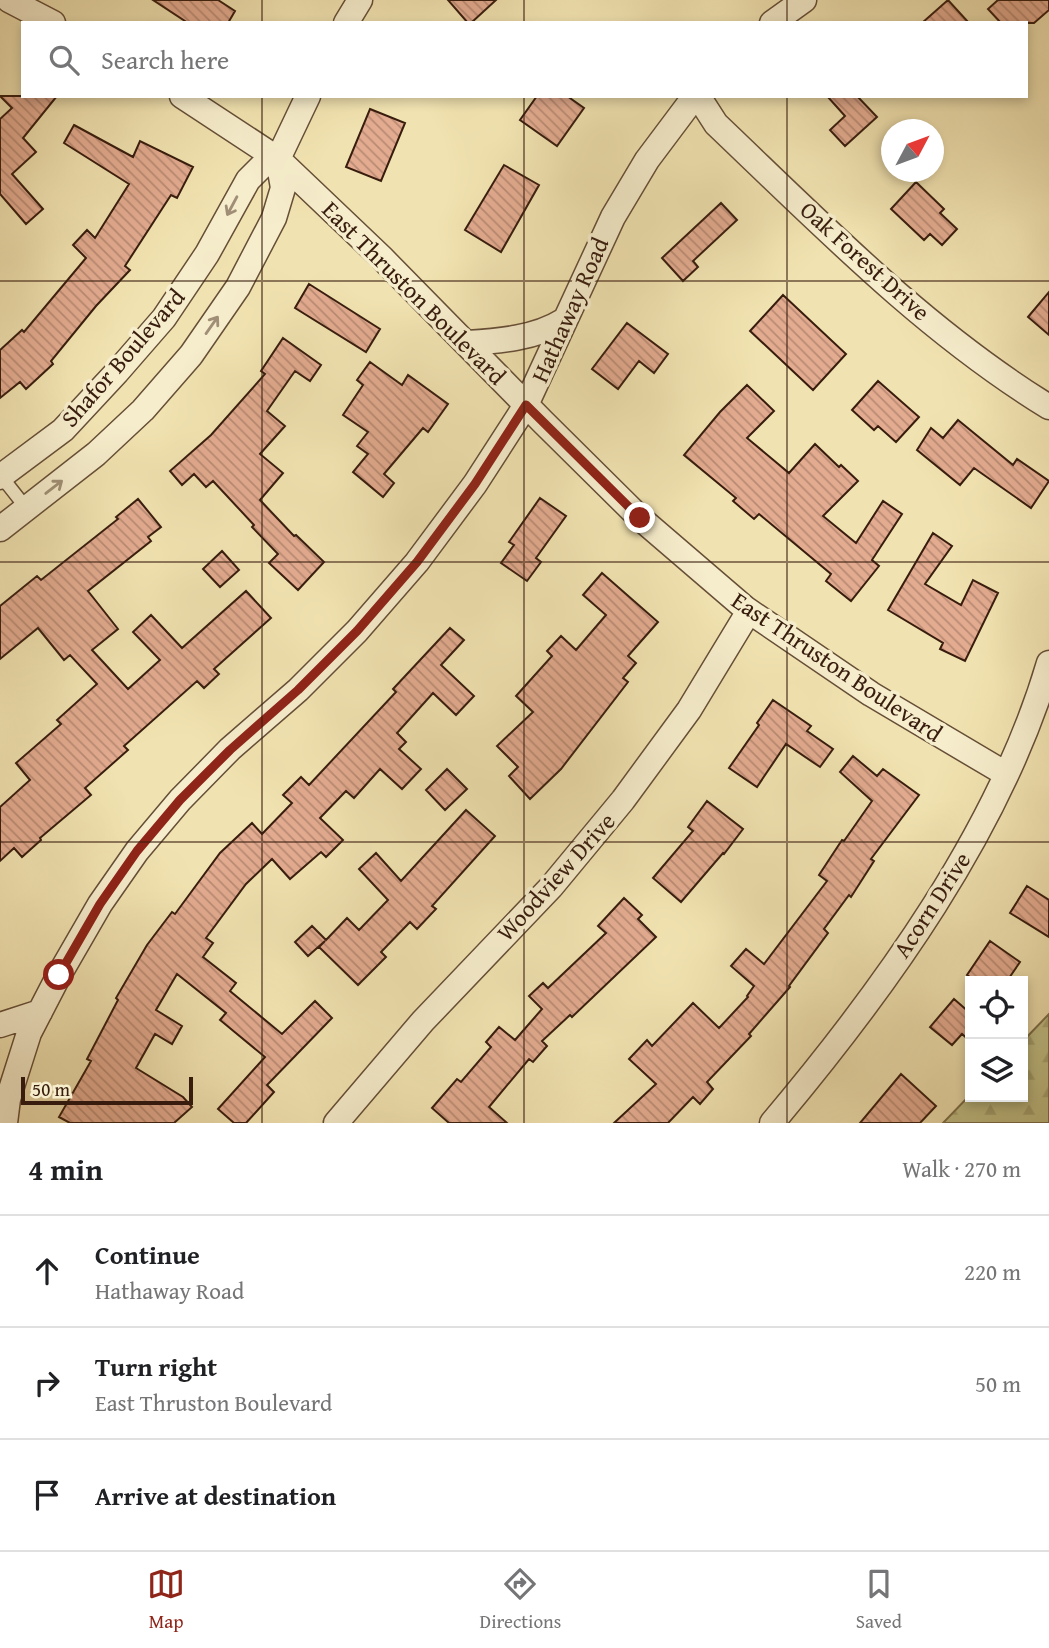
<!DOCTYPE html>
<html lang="en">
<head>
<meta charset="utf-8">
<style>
	:root { --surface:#fff; --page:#f6f6f6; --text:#202124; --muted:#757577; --line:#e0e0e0; --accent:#8f2418 }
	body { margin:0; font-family:"Gentium Book Plus",serif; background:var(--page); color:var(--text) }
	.controls { position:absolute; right:21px; bottom:21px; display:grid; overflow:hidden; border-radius:0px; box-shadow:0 4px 10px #0003 }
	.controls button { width:63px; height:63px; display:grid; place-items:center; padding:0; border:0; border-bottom:2px solid var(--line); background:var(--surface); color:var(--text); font:35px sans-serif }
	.compass { position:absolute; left:881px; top:119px; width:63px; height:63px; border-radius:50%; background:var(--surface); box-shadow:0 4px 10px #0003; rotate:49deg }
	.scale { position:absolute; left:21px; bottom:18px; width:172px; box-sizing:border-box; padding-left:7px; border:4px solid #381d0e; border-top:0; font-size:19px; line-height:24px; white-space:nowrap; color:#381d0e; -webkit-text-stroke:5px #f6edcc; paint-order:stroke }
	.stop { position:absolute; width:21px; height:21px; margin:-16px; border:5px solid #8f2418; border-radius:50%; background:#fff }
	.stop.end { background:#8f2418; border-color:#fff; box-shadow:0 2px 7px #0008 }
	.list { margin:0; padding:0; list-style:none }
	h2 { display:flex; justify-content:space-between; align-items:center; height:91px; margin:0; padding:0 28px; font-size:30px }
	h2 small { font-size:23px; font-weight:400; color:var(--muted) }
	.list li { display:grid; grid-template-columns:46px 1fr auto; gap:21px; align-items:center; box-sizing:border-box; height:112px; padding:0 28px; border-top:2px solid var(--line) }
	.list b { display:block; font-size:26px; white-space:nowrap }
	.list p { margin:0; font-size:23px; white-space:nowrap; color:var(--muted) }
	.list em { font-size:23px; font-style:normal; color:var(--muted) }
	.icon { flex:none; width:38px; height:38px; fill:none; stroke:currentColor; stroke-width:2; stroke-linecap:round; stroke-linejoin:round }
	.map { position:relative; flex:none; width:1049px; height:1123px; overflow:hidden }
	.search { position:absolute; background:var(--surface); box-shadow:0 4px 10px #0003; left:21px; right:21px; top:21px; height:77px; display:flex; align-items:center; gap:18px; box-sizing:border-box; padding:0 24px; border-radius:0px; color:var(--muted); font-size:26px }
	.sheet { height:427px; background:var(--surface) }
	nav { display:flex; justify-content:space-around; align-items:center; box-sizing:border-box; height:98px; border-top:2px solid var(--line); background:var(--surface); font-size:19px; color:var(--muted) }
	nav a { display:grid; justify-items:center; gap:4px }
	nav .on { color:var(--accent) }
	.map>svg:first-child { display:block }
	.forest { fill:url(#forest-firs); stroke:#7c6f4a; stroke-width:2 }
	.building { fill:url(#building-back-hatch); stroke:#381d0e; stroke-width:2 }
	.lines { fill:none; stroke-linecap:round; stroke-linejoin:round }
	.lane-casing { stroke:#664e37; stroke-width:15 }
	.street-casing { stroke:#664e37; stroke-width:27 }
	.lane { stroke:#f6edcc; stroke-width:12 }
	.street { stroke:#f6edcc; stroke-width:24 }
	.oneway { stroke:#a08f76 }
	.route { stroke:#8f2418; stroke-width:9 }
	.grid { fill:none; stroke:#381d0e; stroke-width:2; stroke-opacity:0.55 }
	.labels { text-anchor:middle; stroke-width:7; stroke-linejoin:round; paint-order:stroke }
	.street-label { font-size:24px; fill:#381d0e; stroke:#f6edcc }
</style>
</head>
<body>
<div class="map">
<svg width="1049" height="1123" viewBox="0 0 1049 1123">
	<defs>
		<pattern id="forest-firs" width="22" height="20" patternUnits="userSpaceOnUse" patternTransform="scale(1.75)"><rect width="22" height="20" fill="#c1c187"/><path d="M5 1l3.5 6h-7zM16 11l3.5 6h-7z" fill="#a7a573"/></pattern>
		<pattern id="building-back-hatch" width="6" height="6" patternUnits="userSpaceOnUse" patternTransform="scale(1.75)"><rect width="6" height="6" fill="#e3ab90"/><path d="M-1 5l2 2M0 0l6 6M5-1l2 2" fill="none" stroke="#b98b74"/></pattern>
	</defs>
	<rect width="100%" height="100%" fill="#f1e3b1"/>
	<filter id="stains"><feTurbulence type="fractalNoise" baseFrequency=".00286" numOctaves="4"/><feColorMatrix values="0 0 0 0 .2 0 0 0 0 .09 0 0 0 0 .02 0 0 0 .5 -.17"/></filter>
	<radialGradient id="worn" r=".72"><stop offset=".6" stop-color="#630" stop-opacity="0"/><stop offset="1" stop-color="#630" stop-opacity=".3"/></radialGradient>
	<path class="forest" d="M1049 1014V1123H943L970 1095V1097H1023V1041Z"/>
	<path class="building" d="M153 0H218L235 11 228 23H188Z
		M448 0H496L471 23H468Z
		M948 0 969 23H922Z
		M998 0H1049V10L1034 23H1001L988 9Z
		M0 96H57L23 138 36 152 12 174 43 209 26 224 0 194V119L12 108Z
		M537 96H567L584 108 557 146 520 120Z
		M827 96H857L877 117 845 146 830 130 845 116Z
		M370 109 405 123 381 181 346 167Z
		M74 125 133 157 140 141 193 167 177 198 171 195 125 266 130 270 96 306 51 361 53 364 26 389 20 382 0 398V350L22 330 24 332 86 258 73 245 87 230 95 238 129 184 64 143Z
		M504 165 539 185 501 252 465 230Z
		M916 182 944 209 940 213 957 229 942 245 930 234 924 240 891 209Z
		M721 203 737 220 693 261 698 267 683 281 662 258Z
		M309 284 380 329 366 352 295 308Z
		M1049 292V335L1028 317Z
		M783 295 846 354 813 390 750 331Z
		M627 323 668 354 654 373 639 361 618 389 592 369Z
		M283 338 321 365 310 381 295 371 267 411 285 426 260 454 283 473 260 500 294 536 296 535 324 562 298 590 269 563 278 554 252 527 254 525 213 481 206 487 194 474 182 485 170 471 211 435 265 374 261 371Z
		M370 362 402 385 408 375 448 404 428 432 423 428 384 474 394 483 383 497 353 472 368 454 357 446 368 432 343 415 363 385 357 380Z
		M878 381 919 417 896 442 878 426 874 430 852 410Z
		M747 385 774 411 747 438 789 473 815 444 839 467 841 465 858 481 823 516 856 543 883 501 902 514 872 560 879 566 851 601 826 581 831 574 759 514 754 519 733 501 736 498 684 455 720 412Z
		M958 420 1013 465 1017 459 1049 481 1031 508 974 468 960 485 917 450 931 428 943 438Z
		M540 498 566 516 536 558 541 562 527 581 501 563 514 545 509 542Z
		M138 499 161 527 148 537 151 541 88 591 118 629 92 650 128 689 160 660 133 632 151 615 182 648 246 591 271 618 214 669 219 674 204 688 197 681 124 746 128 750 85 788 91 795 40 838 41 840 22 857 14 848 0 861V807L30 780 16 763 61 724 57 720 97 684 70 655 64 660 38 628 0 659V606L37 576 41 580 118 519 116 517Z
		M933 533 952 546 925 584 961 605 973 580 998 593 965 661 940 649 943 643 888 610Z
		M222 551 239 570 220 587 203 569Z
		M602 573 658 622 628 656 636 663 623 678 628 682 561 769 530 799 509 776 518 767 497 746 533 712 516 696 552 656 547 651 561 636 576 650 606 615 583 595Z
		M450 628 464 640 441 665 474 696 456 715 433 693 397 733 406 742 399 749 421 769 402 789 380 769 354 798 346 791 320 818 343 840 326 857 321 852 290 879 272 859 246 884 206 938 213 943 203 957 236 983 230 991 282 1034 315 1001 332 1018 267 1085 274 1092 246 1123H234L218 1109 265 1057 220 1020 226 1013 177 974 156 1010 182 1026 172 1044 155 1034 136 1068 183 1097 192 1107 174 1123H70L59 1117 91 1061 87 1059 118 1000 116 998 147 945 172 912 175 914 220 853 252 823 262 834 292 803 283 795 301 777 309 785 396 692 393 689Z
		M773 700 811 726 807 731 833 749 820 767 786 744 757 787 729 768 759 725 757 723Z
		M853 756 877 776 883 769 919 795 871 859 874 861 851 897 849 895 824 929 828 933 789 986 790 987 749 1034 751 1036 707 1082 713 1089 700 1104 693 1097 668 1123H614L656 1084 629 1059 647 1040 652 1046 693 1003 719 1028 748 997 747 996 754 986 731 966 746 949 764 964 827 881 819 875 842 840 844 841 872 801 840 772Z
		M447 769 467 789 445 810 426 790Z
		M707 801 743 829 724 854 723 853 681 902 653 878 693 831 688 827Z
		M466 810 495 836 432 906 436 909 417 929 410 922 381 952 386 957 358 985 319 947 325 941 308 956 295 942 312 926 326 940 347 918 359 930 388 900 359 869 376 853 401 881Z
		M1027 886 1049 900V937L1010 913Z
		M624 898 642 915 638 919 656 937 572 1017 570 1015 542 1041 547 1046 533 1062 529 1059 489 1107 507 1123H449L432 1108 457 1079 461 1082 491 1047 486 1042 499 1027 515 1040 542 1009 529 996 543 983 548 988 606 933 598 926Z
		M990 941 1020 962 1007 981H976L967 975Z
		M954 999 970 1013V1041L962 1034 952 1045 930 1027Z
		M901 1074 936 1106 920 1123H860Z"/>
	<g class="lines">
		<defs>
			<path id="lane" d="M1 476 27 509"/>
			<path id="street" d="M9 0 53 23
				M346 23 360 0
				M772 23 804 0
				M182 96 278 159 381 257 543 422 640 518 746 609 871 694 1006 774
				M698 96 716 124C821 224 925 331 1049 407
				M467 343C499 341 536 338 563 321
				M0 477 63 430 117 372 164 318 207 254 248 180 261 167 278 159
				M0 529 96 454 143 410 191 355 238 287 274 218 283 188 278 159 308 96
				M0 1025 40 1012
				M5 1123 8 1099 29 1033 59 975 100 904 137 851 180 800 230 749 298 690 357 631 417 562 475 484 526 405 613 217 647 160 695 96
				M336 1123 423 1021 551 887 623 800 689 710 749 611
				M772 1123C884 990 1000 830 1049 663"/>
		</defs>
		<use href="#lane" class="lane-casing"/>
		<use href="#street" class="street-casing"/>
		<use href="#lane" class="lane"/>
		<use href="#street" class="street"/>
	</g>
	<defs><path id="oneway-shaft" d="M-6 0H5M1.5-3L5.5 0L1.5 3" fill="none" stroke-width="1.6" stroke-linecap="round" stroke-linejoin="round" transform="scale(1.75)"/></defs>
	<g class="oneway">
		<use href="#oneway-shaft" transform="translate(232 206) rotate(118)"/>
		<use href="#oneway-shaft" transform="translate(212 325) rotate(-55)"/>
		<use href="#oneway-shaft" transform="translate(54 487) rotate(-38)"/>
	</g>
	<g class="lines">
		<path class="route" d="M59 975 100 904 137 851 180 800 230 750 298 690 357 631 417 562 475 484 526 405 640 518"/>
	</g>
	<path class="grid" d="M262 0V23M524 0V23M787 0V23M262 96V1123M524 96V1123M787 96V1123M0 281H1049M0 562H1049M0 842H1049"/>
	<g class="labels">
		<g class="street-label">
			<text transform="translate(865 261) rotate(42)" y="8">Oak Forest Drive</text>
			<text transform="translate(414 293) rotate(45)" y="8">East Thruston Boulevard</text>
			<text transform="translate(570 310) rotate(-66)" y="8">Hathaway Road</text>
			<text transform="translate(123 358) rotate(-49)" y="8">Shafor Boulevard</text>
			<text transform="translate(837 667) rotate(34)" y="8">East Thruston Boulevard</text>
			<text transform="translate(556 877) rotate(-48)" y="8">Woodview Drive</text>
			<text transform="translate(932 905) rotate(-57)" y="8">Acorn Drive</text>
		</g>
	</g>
	<rect width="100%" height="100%" filter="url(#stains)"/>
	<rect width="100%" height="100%" fill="url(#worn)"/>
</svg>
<div class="controls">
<button><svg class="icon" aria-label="locate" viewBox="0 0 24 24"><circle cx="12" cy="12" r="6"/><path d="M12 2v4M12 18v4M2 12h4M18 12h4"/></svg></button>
<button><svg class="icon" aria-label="layers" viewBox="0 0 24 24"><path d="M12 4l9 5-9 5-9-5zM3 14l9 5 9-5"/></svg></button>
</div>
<svg class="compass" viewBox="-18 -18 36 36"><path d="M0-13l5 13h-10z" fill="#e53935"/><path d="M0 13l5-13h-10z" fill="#757577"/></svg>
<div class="scale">50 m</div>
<div class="stop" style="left:59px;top:975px"></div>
<div class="stop end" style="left:640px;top:518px"></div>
<div class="search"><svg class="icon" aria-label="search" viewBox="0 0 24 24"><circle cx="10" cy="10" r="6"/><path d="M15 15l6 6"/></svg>Search here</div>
</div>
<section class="sheet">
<h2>4 min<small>Walk · 270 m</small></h2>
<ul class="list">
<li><svg class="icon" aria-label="ahead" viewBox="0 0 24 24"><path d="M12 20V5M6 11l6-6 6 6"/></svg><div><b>Continue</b><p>Hathaway Road</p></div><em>220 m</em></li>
<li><svg class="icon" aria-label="right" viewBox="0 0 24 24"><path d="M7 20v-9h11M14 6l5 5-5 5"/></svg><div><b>Turn right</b><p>East Thruston Boulevard</p></div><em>50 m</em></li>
<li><svg class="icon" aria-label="arrive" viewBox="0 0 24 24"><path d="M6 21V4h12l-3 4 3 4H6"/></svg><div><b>Arrive at destination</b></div></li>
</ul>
</section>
<nav>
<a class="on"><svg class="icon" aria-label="map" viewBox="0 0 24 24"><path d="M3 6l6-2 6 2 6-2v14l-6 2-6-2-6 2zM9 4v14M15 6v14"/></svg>Map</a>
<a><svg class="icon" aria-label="directions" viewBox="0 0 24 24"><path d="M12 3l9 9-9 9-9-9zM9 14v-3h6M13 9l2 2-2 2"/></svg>Directions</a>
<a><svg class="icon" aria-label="saved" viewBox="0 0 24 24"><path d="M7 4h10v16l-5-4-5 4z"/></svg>Saved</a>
</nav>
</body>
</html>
